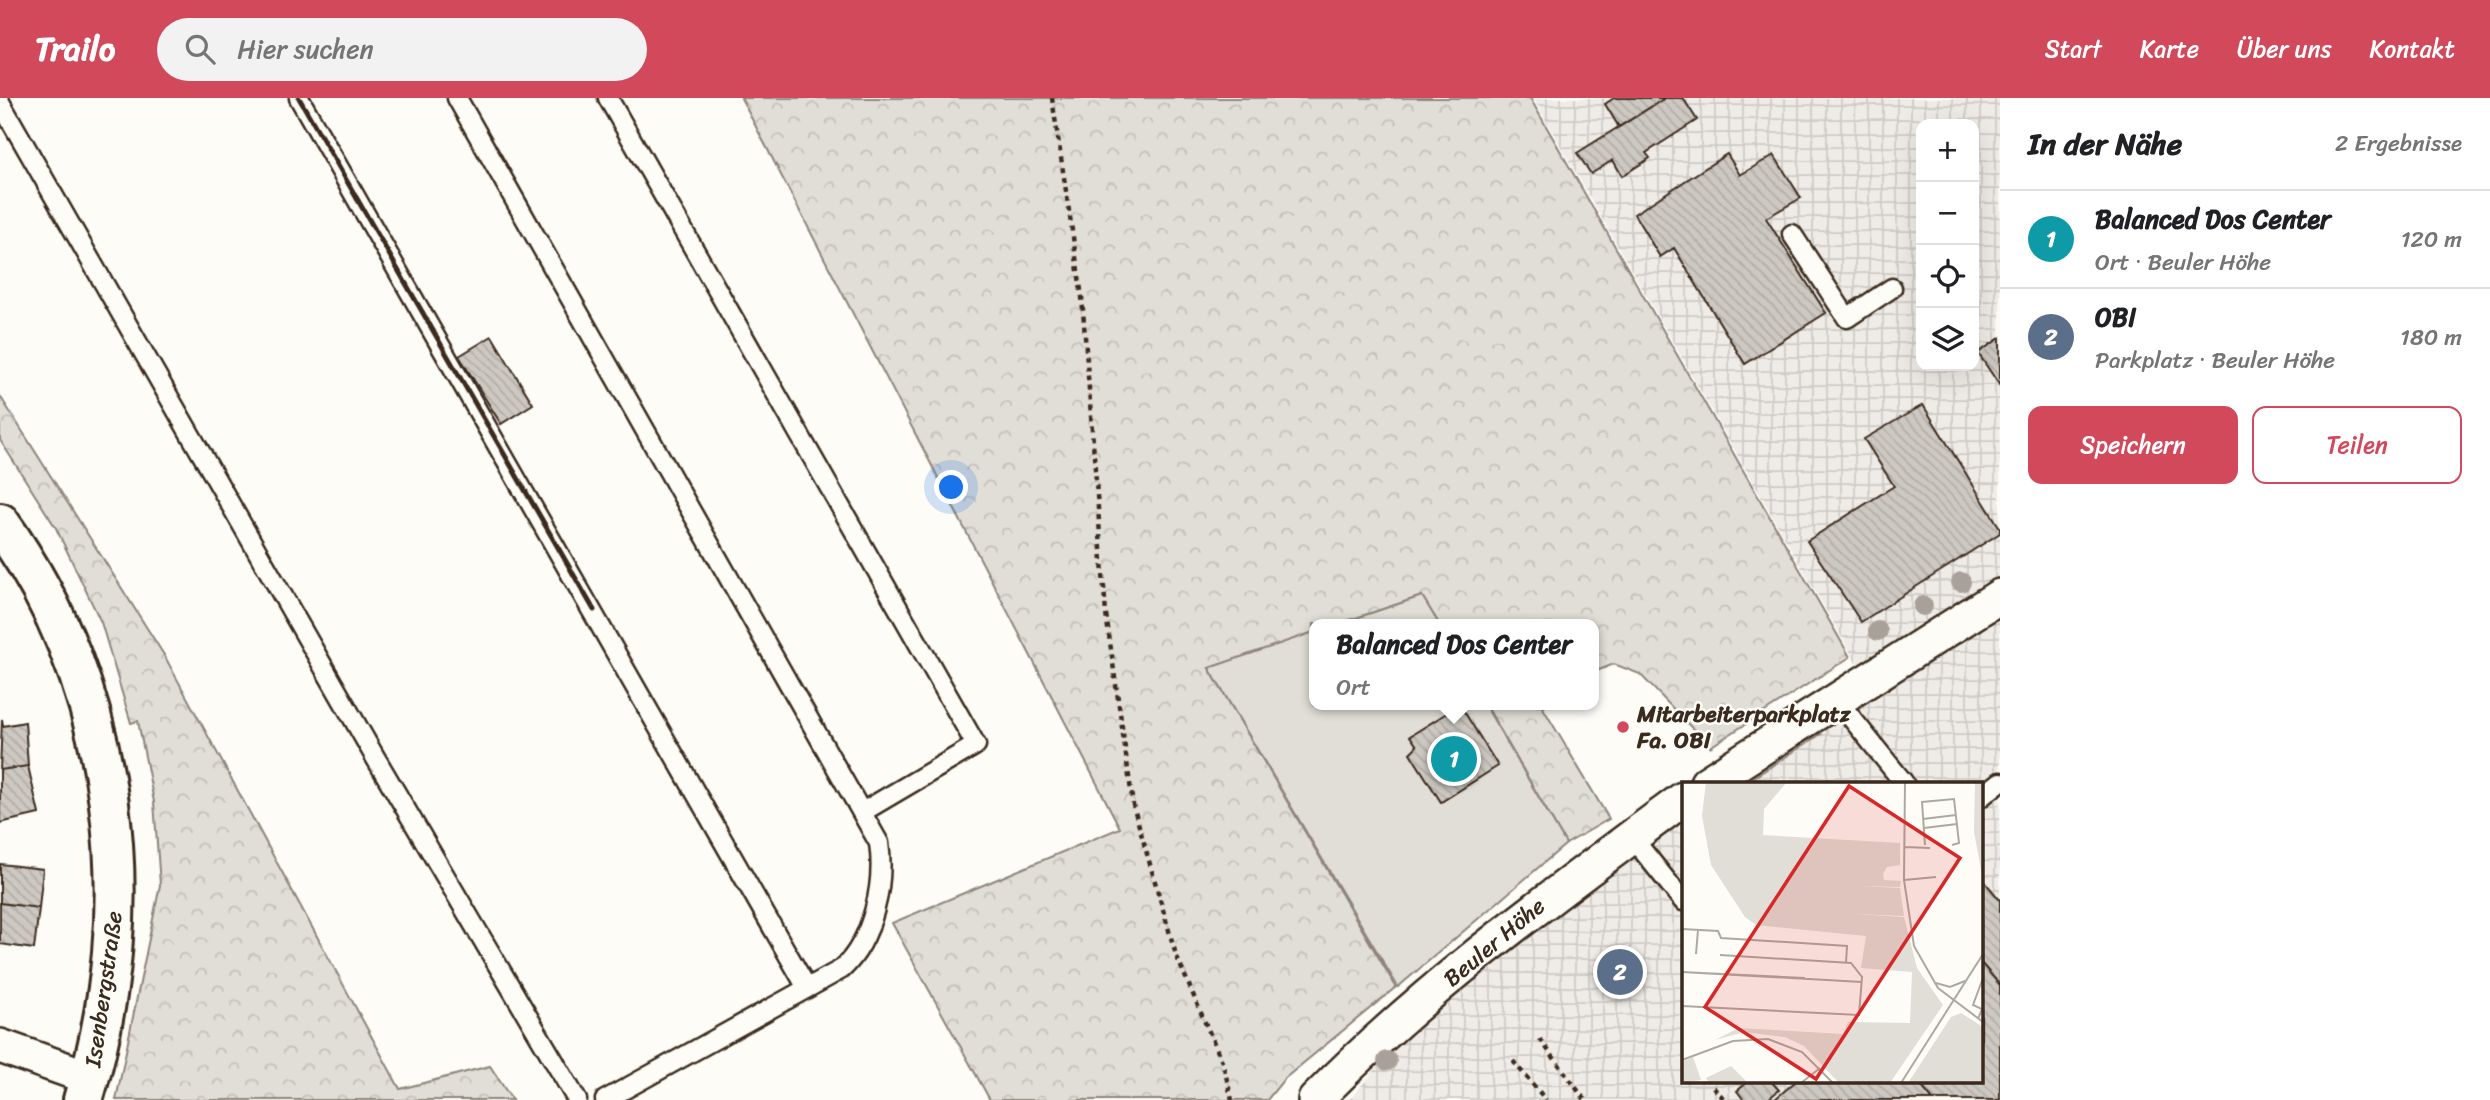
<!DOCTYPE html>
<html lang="de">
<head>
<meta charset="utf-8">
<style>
	:root { --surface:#fff; --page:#f2f2f2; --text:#202124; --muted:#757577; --line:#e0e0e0; --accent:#d1495b }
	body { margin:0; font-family:Sriracha,sans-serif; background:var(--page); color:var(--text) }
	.controls { position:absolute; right:21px; top:21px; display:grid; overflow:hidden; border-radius:14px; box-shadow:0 7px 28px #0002 }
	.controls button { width:63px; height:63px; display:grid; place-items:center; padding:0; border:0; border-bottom:2px solid var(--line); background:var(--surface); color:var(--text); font:35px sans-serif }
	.you { position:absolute; left:952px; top:390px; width:24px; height:24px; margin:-18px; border:5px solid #fff; border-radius:50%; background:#1a73e8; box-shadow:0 0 0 10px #1a73e833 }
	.badge { display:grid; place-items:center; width:46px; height:46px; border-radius:50%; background:var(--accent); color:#fff; font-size:23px; font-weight:700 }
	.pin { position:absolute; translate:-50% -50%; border:4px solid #fff; box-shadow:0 2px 7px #0006 }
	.popup { position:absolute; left:1309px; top:521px; width:290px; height:91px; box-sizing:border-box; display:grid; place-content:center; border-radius:14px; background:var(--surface); filter:drop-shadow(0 2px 5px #0005); font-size:23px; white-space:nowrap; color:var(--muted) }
	.popup b { font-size:26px; color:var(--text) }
	.popup::after { content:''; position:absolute; left:50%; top:100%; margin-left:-14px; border:14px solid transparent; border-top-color:var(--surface) }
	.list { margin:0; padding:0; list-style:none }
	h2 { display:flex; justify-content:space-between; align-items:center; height:91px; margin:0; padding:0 28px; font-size:30px }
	h2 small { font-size:23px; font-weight:400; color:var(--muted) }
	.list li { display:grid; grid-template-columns:46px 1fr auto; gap:21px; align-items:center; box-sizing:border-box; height:98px; padding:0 28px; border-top:2px solid var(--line) }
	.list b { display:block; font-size:26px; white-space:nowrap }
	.list p { margin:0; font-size:23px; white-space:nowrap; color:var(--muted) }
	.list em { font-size:23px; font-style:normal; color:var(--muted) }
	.actions { display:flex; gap:14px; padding:21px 28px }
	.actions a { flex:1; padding:16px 0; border:2px solid var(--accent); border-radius:14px; text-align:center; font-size:24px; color:var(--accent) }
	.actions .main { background:var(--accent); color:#fff }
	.icon { flex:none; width:38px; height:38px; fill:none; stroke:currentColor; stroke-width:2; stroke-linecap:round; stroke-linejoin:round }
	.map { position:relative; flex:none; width:2000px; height:1002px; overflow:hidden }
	header { display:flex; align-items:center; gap:42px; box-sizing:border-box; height:98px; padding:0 35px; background:var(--accent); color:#fff }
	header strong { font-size:33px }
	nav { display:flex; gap:38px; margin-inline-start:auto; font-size:24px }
	.search { width:490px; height:63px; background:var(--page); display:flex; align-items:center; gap:18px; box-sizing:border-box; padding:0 24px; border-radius:38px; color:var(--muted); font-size:26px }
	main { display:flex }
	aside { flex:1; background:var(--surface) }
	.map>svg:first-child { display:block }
	.industrial { fill:url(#industrial-grid); fill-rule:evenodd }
	.grass { fill:url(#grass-tufts); stroke:#8e847a; stroke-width:2 }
	.forest { fill:url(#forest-crowns); stroke:#8e847a; stroke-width:2 }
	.park { fill:#e1ded7; stroke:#8e847a; stroke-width:2 }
	.building { fill:url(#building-back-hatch); stroke:#3b2a1e; stroke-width:2 }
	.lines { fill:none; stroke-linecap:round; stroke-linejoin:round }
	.service-casing { stroke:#3b2a1e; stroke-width:23 }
	.minor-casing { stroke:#3b2a1e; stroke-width:38 }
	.secondary-casing { stroke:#3b2a1e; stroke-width:44 }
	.path { stroke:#3b2a1e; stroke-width:4.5; stroke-dasharray:5 5; stroke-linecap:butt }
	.service { stroke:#fdfcf7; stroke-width:18 }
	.minor { stroke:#fdfcf7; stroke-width:33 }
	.secondary { stroke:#fdfcf7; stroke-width:38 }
	.rail { stroke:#3b2a1e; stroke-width:5 }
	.tree { fill:#a9a199 }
	.poi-dot { fill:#d1495b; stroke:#fdfcf7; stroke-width:2.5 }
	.labels { text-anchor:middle; stroke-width:5; stroke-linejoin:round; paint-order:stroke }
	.poi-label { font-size:23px; font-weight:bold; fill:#3b2a1e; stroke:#fdfcf7; text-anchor:start }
	.street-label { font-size:23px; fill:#3b2a1e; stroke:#fdfcf7 }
	.inset-road { fill:none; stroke:#afa8a0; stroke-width:2 }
	.view { fill:#d62828; fill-opacity:0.15; stroke:#d62828; stroke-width:3.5 }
	.inset-edge { fill:none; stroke:#3b2a1e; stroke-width:3.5 }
</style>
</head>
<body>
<header>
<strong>Trailo</strong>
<div class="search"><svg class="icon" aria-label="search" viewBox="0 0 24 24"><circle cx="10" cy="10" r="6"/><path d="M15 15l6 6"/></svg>Hier suchen</div>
<nav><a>Start</a><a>Karte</a><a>Über uns</a><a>Kontakt</a></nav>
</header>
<main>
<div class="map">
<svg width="2000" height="1002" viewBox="0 0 2000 1002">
	<defs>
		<pattern id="industrial-grid" width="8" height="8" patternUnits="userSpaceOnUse" patternTransform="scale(1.75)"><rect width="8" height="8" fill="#efece7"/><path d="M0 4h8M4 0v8" fill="none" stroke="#cecbc6"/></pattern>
		<pattern id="grass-tufts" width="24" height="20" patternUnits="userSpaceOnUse" patternTransform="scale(1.75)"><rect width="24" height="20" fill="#e1ded7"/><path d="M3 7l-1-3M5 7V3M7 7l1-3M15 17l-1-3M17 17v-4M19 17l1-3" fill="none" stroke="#c2bfb8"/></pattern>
		<pattern id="forest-crowns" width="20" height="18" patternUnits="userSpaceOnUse" patternTransform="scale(1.75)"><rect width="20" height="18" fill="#e1ded7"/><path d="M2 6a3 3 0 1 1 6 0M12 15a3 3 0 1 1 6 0" fill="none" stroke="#c2bfb8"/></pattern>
		<pattern id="building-back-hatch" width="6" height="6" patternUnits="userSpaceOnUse" patternTransform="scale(1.75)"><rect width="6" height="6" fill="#cdc8c2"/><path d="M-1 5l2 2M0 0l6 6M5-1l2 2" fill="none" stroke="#b1aca6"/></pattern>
	</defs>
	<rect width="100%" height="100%" fill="#fdfcf7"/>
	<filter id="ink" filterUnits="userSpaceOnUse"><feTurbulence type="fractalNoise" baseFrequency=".0143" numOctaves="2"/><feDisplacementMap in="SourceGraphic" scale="14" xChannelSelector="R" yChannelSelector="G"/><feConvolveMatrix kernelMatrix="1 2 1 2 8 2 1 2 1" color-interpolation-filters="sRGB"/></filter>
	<g filter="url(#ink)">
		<path class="industrial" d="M1533 0H2000V1002H1349L1390 954 1533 831 1683 719V983H1981V685H1735L1873 594ZM1921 26H1974V268H1921Z"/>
		<path class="grass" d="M1813 633 1821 636 1745 685H1731Z"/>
		<path class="forest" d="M741 0H1530L1850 559 1710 649 1640 576 1614 566 1594 574V526H1439L1422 498 1338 526H1314V535L1209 570 1396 889 1284 981 1267 1002H990L892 825 1120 730Z
			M0 298 164 557 400 991 490 968 512 1002H116L160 787 154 704 138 623 131 625 101 524 56 430 0 342Z
			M1486 607H1546L1543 610 1609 721 1566 746Z"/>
		<path class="park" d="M1422 498 1439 526H1338Z
			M1314 534V607H1485L1566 746 1398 889 1209 570Z"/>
		<path class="building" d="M1614 0H1665L1619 29 1605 6Z
			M1665 0H1683L1697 22 1646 55 1650 60 1622 78 1613 62 1591 76 1577 55Z
			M1727 56 1740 77 1774 57 1801 100 1766 120 1826 215 1745 266 1674 150 1660 159 1634 116Z
			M492 238 533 306 501 326 459 258Z
			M2000 240V288L1978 255Z
			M1923 307 2000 430V435L1861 524 1807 443 1894 388 1864 341Z
			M1460 607 1498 668 1441 704 1410 655 1417 648 1410 638Z
			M2 621 3 628 25 624 28 668 0 672Z
			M28 668 39 716 0 725V672Z
			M0 766 43 771 39 810 0 805Z
			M1981 779 2000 802V887L1981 865Z
			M0 805 39 810 34 851 0 846Z
			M1981 865 2000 887V1002H1933L1917 983H1981Z
			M1749 983H1771L1779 992 1767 1002H1744L1737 993Z
			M1796 983H1917L1933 1002H1774Z"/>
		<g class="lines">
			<defs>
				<path id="service" d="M299 0 807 890
					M457 0 879 745C885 786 873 842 842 871L605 1002
					M608 0 976 647 864 713
					M0 4 375 659 577 1002
					M1792 136 1847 220 1892 190
					M1837 602 1904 685
					M1981 699 2000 684
					M1631 738 1683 803"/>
				<path id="minor" d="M1707 685 2000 498
					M0 948 90 980
					M1315 1002C1427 888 1556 795 1683 701"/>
				<path id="secondary" d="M0 425C119 591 143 809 83 1002"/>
			</defs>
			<use href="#service" class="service-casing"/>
			<use href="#minor" class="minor-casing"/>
			<use href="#secondary" class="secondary-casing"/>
			<path class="path" d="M1052 0 1082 199 1106 516 1133 707 1176 857 1223 966 1232 1002
				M1540 941 1585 1002
				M1513 963 1546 1002
				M1713 989 1725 1002"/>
			<use href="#service" class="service"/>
			<use href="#minor" class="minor"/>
			<use href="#secondary" class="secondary"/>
			<path class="rail" d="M299 0 594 512"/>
		</g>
		<g class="tree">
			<circle cx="1961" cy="484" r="10"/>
			<circle cx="1923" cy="508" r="10"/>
			<circle cx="1878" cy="533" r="10"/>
			<circle cx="1387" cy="963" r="10"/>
		</g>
	</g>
	<circle class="poi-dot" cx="1623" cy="629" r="7"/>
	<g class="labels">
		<g class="poi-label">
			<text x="1637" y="624">Mitarbeiterparkplatz<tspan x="1637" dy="26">Fa. OBI</tspan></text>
		</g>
		<g class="street-label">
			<text transform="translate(1494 844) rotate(-40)" y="8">Beuler Höhe</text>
			<text transform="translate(103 891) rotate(-82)" y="8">Isenbergstraße</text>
		</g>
	</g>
	<g transform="translate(1682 684)">
		<rect width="301" height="301" fill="#fdfcf7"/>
		<path d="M293 0H301V98L292 50ZM49 284 66 301H27L24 296Z" fill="#e1ded7"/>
		<path d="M24 0H105L82 27 81 53 218 61V83L205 85 201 92 202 98 219 99 218 105 181 104 173 132 222 135 235 186 261 223 208 301H157L122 264 103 255 62 250 33 258 57 246 161 252 166 240 228 241 230 190 179 186 184 154 74 143 63 135 29 83 20 34ZM11 275 19 298 0 301V280Z" fill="#e1ded7"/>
		<path d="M180 104 218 106 222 134 173 132ZM279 231 301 245V301H226L269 235Z" fill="#e1ded7"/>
		<path class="inset-road" d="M223 0 222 98 232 164 256 206 301 240M241 37 274 33M242 46 275 42M243 63 240 20 272 17 277 61 270 63M222 65 248 66M0 90V126M222 98 254 95M0 147 36 149 39 156 165 164 164 181M14 172 16 148M0 190 180 200M0 190 123 196M254 201 268 205 283 199M0 224 177 233 180 195 169 181 38 173M296 237 300 227 291 223 301 196M0 278 51 259 86 257 120 270 151 301M119 301 138 286M219 301 301 172"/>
		<path class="view" d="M167 4 278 76 134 297 23 225Z"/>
		<rect width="301" height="301" class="inset-edge"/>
	</g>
</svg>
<div class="controls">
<button>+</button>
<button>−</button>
<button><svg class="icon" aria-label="locate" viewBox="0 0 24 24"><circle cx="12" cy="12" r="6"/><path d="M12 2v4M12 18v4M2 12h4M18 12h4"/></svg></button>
<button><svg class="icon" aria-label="layers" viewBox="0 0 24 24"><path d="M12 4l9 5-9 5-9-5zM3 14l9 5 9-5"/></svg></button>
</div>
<div class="you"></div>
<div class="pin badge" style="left:1454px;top:661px;background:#0f9aa8">1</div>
<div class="popup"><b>Balanced Dos Center</b>Ort</div>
<div class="pin badge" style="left:1620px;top:874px;background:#5c6f8a">2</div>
</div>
<aside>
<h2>In der Nähe<small>2 Ergebnisse</small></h2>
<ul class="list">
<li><span class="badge" style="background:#0f9aa8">1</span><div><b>Balanced Dos Center</b><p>Ort · Beuler Höhe</p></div><em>120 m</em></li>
<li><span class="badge" style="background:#5c6f8a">2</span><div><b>OBI</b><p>Parkplatz · Beuler Höhe</p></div><em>180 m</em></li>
</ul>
<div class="actions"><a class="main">Speichern</a><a>Teilen</a></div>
</aside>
</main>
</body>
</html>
